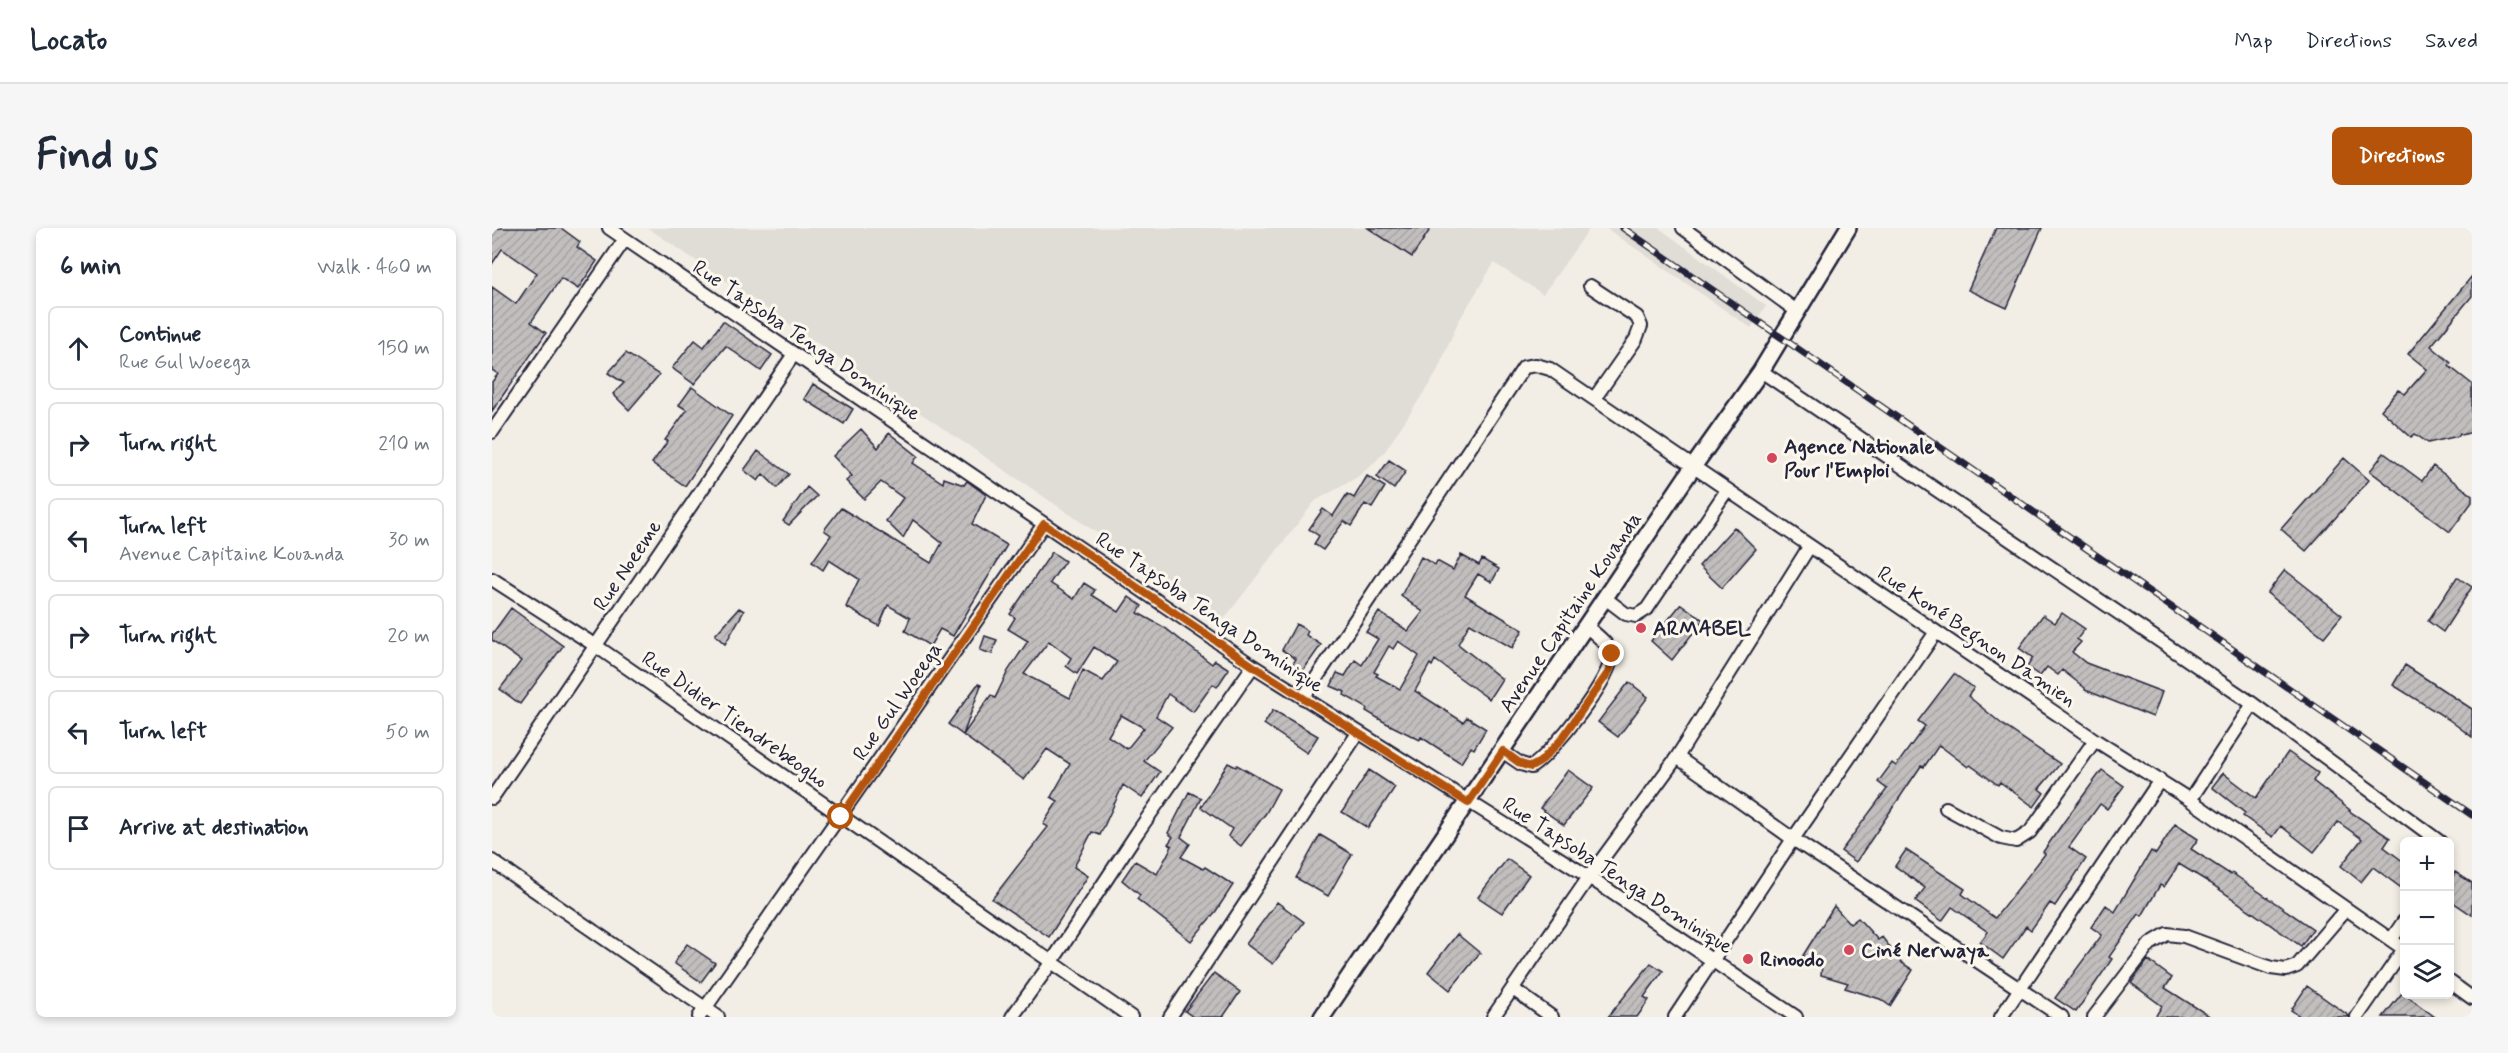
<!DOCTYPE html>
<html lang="en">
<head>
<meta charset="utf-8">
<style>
	:root { --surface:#fff; --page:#f6f6f7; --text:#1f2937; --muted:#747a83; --line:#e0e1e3; --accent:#b45309 }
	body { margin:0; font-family:Mynerve,sans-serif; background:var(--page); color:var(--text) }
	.controls { position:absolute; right:18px; bottom:18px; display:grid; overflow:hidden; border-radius:9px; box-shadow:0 3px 9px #0003 }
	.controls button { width:54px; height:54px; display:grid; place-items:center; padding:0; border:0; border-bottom:2px solid var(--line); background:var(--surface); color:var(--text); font:30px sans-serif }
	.stop { position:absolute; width:18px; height:18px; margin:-14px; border:4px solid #b45309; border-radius:50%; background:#fff }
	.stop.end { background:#b45309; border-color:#fff; box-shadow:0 2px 6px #0008 }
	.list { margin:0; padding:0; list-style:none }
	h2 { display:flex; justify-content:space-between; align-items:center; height:78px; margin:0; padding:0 24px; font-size:26px }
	h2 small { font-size:20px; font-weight:400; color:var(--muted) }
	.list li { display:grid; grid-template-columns:39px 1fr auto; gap:18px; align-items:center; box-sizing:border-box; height:84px; margin:0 12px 12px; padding:0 12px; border:2px solid var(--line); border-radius:9px }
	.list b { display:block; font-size:22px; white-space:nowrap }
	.list p { margin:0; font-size:20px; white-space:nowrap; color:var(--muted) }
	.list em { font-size:20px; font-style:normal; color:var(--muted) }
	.icon { flex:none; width:33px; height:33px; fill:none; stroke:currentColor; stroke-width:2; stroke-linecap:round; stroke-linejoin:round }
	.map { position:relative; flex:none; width:1980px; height:789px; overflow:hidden; border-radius:9px }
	header { display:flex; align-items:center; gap:36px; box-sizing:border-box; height:84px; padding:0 30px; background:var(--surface); border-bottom:2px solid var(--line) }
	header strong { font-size:28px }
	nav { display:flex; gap:33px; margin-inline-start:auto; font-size:21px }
	.intro { display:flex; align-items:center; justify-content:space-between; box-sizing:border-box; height:144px; padding:0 36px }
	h1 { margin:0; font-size:42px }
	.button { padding:15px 27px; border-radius:9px; background:var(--accent); color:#fff; font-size:21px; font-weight:700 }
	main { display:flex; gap:36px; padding:0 36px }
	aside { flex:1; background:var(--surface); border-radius:9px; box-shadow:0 3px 9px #0003 }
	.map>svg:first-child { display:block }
	.built { fill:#e0dcd6 }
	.building { fill:url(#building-hatch); stroke:#22223b; stroke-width:1.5; fill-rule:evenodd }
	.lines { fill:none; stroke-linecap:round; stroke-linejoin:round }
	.minor-casing { stroke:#22223b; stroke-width:16 }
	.tertiary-casing { stroke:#22223b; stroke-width:20 }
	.minor { stroke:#fbf7ec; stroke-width:12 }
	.tertiary { stroke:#fbf7ec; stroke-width:15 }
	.rail-casing { stroke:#22223b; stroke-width:7 }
	.rail { stroke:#fbf7ec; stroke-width:4.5; stroke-dasharray:14; stroke-linecap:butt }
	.route { stroke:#b45309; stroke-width:8 }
	.poi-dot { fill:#d1495b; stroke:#fbf7ec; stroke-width:2 }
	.labels { text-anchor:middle; stroke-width:6; stroke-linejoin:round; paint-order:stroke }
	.street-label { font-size:21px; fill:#22223b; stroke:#fbf7ec }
	.poi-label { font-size:21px; font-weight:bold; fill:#22223b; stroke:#fbf7ec; text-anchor:start }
</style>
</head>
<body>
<header>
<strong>Locato</strong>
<nav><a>Map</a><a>Directions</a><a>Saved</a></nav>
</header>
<div class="intro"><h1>Find us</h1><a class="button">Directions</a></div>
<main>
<aside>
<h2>6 min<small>Walk · 460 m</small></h2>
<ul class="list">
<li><svg class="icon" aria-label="ahead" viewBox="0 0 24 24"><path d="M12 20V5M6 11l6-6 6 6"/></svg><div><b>Continue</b><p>Rue Gul Woeega</p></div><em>150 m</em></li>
<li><svg class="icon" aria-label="right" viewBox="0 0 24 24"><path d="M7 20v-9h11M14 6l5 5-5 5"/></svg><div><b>Turn right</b></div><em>210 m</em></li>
<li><svg class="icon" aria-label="left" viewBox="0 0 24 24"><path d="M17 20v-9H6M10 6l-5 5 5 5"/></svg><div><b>Turn left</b><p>Avenue Capitaine Kouanda</p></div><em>30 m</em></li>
<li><svg class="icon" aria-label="right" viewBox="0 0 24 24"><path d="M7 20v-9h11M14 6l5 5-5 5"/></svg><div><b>Turn right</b></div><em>20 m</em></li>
<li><svg class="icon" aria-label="left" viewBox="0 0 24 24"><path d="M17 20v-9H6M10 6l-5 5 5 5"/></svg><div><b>Turn left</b></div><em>50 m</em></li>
<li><svg class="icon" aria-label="arrive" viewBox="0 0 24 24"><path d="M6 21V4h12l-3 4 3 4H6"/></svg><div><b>Arrive at destination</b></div></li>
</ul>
</aside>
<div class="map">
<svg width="1980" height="789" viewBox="0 0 1980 789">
	<defs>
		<pattern id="building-hatch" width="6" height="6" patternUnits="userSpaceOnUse" patternTransform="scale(1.5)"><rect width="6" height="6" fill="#c2bebe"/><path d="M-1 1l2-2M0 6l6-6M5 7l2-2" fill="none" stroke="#a6a3a4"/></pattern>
	</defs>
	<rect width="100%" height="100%" fill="#f2eee5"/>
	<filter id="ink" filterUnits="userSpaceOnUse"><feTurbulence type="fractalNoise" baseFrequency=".0167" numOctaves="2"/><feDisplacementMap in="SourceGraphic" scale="12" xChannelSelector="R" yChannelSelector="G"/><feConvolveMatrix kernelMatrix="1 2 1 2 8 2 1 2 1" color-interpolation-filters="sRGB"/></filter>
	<g filter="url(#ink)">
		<path class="built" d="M156 0H1098L1051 66 1002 35 966 94 944 146 893 223 881 236 864 250 823 273 732 391Z
			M1114 0H1167L1274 78 1259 100Z"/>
		<path class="building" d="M0 0H69L88 14 85 19 105 33 86 61 69 50 39 94 54 105 0 183V154L6 146 0 142V59L24 76 45 45 10 21 0 36Z
			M876 0H939L920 29Z
			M1504 0H1550L1515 80 1476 62Z
			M1980 48V68L1939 118 1959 135 1957 138 1980 156V204L1970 207 1968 205 1966 208 1936 215 1923 206 1919 209 1889 182 1906 162 1913 166 1935 141 1916 126Z
			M231 93 280 127 269 143 234 118 202 156 180 140 203 112 212 119Z
			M134 125 167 147 137 182 121 166 132 155 116 145Z
			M321 156 361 181 352 196 312 171Z
			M200 159 240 188 193 258 160 235 176 213 173 212 195 182 187 177Z
			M369 201 386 220 397 205 426 228 421 235 451 255 452 250 472 257 475 253 494 267 480 296 515 317 461 408 448 401 438 418 413 403 418 390 396 377 387 398 354 379 367 351 337 332 331 342 320 334 339 307 332 302 349 280 439 335 450 315 421 292 411 310 394 293 411 270 389 254 372 271 354 253 360 248 341 228Z
			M266 223 297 246 285 260 271 246 266 253 252 242Z
			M1892 225 1930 253 1941 238 1980 267V274L1958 304 1878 243Z
			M1852 230 1877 252 1814 323 1789 301Z
			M897 232 914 243 902 261 885 249Z
			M875 248 893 259 880 280 873 276 859 298 852 293 831 322 822 316 827 308 817 301 831 281 841 288 855 266 862 270Z
			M315 259 325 268 297 297 291 293Z
			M1242 299 1264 321 1230 360 1207 338Z
			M560 324 573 333 558 355 582 371 592 355 603 362 600 367 627 384 637 369 650 378 646 385 673 400 720 436 723 432 737 441 725 459 721 456 701 484 676 466 664 488 680 499 652 533 668 544 650 570 631 557 608 607 600 604 582 639 596 648 557 709 500 671 556 599 551 596 566 573 559 569 578 536 555 521 532 552 471 507 499 467 503 470 516 443 536 413 516 401 523 390 518 386ZM557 413 579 430 574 438 585 446 602 419 625 434 611 453 591 442 578 470 532 446ZM629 487 652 500 635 521 616 508Z
			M969 327 987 337 990 331 1007 341 1000 354 986 346 973 367 1031 402 1020 420 978 395 966 416 1010 451 997 471 943 432 940 438 938 436 923 463 971 494 975 489 994 501 982 521 979 519 969 535 929 509 928 512 894 495 874 483 875 480 852 467 853 464 839 458 845 445 853 448 863 432 870 437 886 411 874 404 887 384 916 403 931 384 909 368 929 329 943 337 945 333 961 342ZM906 413 927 428 908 461 884 448 886 446 882 444 897 418 901 421Z
			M1793 342 1850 387 1832 409 1775 365Z
			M1965 349 1980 359 1951 404 1936 393Z
			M1189 376 1211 392 1180 432 1159 413Z
			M19 380 71 418 28 476 8 461 29 433 0 412V406Z
			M247 380 252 383 233 416 223 407Z
			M1570 385 1593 401 1585 411 1589 414 1580 424 1594 435 1670 464 1661 489 1593 462V460L1570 442 1566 447 1555 439 1548 448 1535 439 1541 430 1527 420 1551 387 1563 395Z
			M804 396 816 403 814 407 829 417 808 447 798 440 804 431 790 422Z
			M493 408 505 412 500 426 488 422Z
			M1913 437 1980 481V509L1956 491 1901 457Z
			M1462 446 1482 460 1476 468 1511 497 1568 536 1547 561 1552 565 1542 579 1508 554 1506 557 1478 537 1476 539 1447 517 1432 539 1429 538 1364 634 1349 623 1395 561 1386 554 1400 535 1404 538 1433 498 1426 493Z
			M1137 454 1156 469 1126 509 1106 494Z
			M486 456 489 457 471 507 456 496Z
			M781 482 826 508 815 525 772 496Z
			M1796 524 1826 545 1821 553 1858 582 1857 583 1898 610 1892 619 1912 634V662L1881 639 1869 654 1849 638 1870 611 1846 594 1822 624 1789 598 1781 609 1751 588 1753 585 1720 559 1731 545 1764 570Z
			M736 535 744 539 745 537 787 561 774 585 749 618 736 608 740 601 709 579Z
			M877 542 903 559 876 600 850 584Z
			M1076 542 1101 560 1072 597 1048 580Z
			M1610 542 1632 558 1615 581 1608 576 1577 619 1594 631 1563 678 1558 675 1539 702 1534 698 1511 731 1488 714 1496 704 1460 679 1450 693 1423 673 1433 660 1403 638 1414 622 1473 661 1470 666 1503 690 1553 626 1551 624 1571 595Z
			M697 564 709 570 689 609 698 616 689 629 711 641 713 639 741 657 724 683 699 713 645 671 648 667 630 652 643 633 665 646 680 618 676 616 681 609 676 605Z
			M1683 596 1706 611 1699 621 1739 647 1740 645 1821 701 1809 718 1718 655 1687 636 1672 659 1668 657 1650 688 1647 686 1617 729 1620 731 1584 784 1563 770 1610 707 1599 699 1614 677 1623 684 1659 623 1664 626Z
			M828 607 860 626 836 668 804 650Z
			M1015 631 1037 647 1010 685 986 669Z
			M1963 644 1980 655V687L1958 672V653Z
			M785 674 812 694 781 736 754 716Z
			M1342 678 1358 696 1366 690 1386 712 1390 709 1410 735 1421 742 1398 778 1388 771 1353 760 1356 755 1329 747 1330 737 1310 729Z
			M965 706 988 725 958 762 936 744Z
			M195 716 223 735 209 754 182 735Z
			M1656 732 1680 750 1673 760 1719 789H1663L1670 778 1639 755Z
			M1159 735 1171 743 1152 769 1157 772 1145 789H1116Z
			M722 745 748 764 731 789H701L693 783Z
			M1815 758 1857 788V789H1809L1799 782Z
			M1911 764 1912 766 1943 789H1891Z"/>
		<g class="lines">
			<defs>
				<path id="minor" d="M117 0 761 438 1097 649 1304 789
					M1191 0 1306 84
					M1098 58 1145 89 1149 98 1144 111 1102 171
					M1269 143 1761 476 1948 614
					M0 204 133 11
					M0 351 104 418 639 789
					M1113 370 1134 386 1144 388 1155 381 1235 262
					M811 470 1032 139 1044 137 1058 141 1603 512 1698 572 1912 721 1865 789
					M1010 523 1029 536 1039 539C1058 528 1125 445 1119 425 1116 415 1102 405 1094 398
					M1185 529 1301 611 1570 789
					M0 570 302 126
					M1698 572 1761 476
					M1454 580 1509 610 1524 613 1538 604 1603 512
					M0 633 226 789
					M1899 712 1912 693
					M1958 754 1980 770
					M1021 761 1060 789
					M207 789 552 296
					M520 789 559 735 645 605 761 438
					M678 789 866 505
					M1001 789 1097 649 1185 529 1317 319
					M1183 789 1301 611 1444 404
					M1509 789 1668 552
					M1602 789 1658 716 1675 706 1692 708 1779 740 1794 742 1805 738 1854 681"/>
				<path id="tertiary" d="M830 789 1201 239 1269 143 1356 0"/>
			</defs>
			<use href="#minor" class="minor-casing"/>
			<use href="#tertiary" class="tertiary-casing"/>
			<use href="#minor" class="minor"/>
			<use href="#tertiary" class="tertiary"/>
			<defs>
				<path id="rail" d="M1131 0 1980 587"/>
			</defs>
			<use href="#rail" class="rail-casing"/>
			<use href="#rail" class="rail"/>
		</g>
	</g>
	<g class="lines" filter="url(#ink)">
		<path class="route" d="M349 589 552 296 761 438 976 575 1011 523 1029 536 1039 539 1048 534 1069 512 1118 442 1120 426"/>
	</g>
	<g class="poi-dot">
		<circle cx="1280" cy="230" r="6"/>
		<circle cx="1149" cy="400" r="6"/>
		<circle cx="1357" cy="722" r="6"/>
		<circle cx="1256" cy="731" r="6"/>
	</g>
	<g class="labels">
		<g class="street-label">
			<text transform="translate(315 112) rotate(34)" y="7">Rue Tapsoba Tenga Dominique</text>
			<text transform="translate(135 337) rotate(-56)" y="7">Rue Noeeme</text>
			<text transform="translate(718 384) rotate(34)" y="7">Rue Tapsoba Tenga Dominique</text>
			<text transform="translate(1078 384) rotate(-56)" y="7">Avenue Capitaine Kouanda</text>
			<text transform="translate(1485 408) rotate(34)" y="7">Rue Koné Begnon Damien</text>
			<text transform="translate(405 473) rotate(-55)" y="7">Rue Gul Woeega</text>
			<text transform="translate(243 491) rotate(35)" y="7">Rue Didier Tiendrebeogho</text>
			<text transform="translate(1126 647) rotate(33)" y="7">Rue Tapsoba Tenga Dominique</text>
		</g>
		<g class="poi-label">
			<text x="1292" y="225">Agence Nationale<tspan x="1292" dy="24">Pour l'Emploi</tspan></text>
			<text x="1161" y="407">ARMABEL</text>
			<text x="1369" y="729">Ciné Nerwaya</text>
			<text x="1268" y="738">Rinoodo</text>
		</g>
	</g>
</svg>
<div class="controls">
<button>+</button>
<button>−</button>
<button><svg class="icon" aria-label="layers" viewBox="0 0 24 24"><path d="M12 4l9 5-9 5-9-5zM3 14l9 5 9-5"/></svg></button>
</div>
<div class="stop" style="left:349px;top:589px"></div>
<div class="stop end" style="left:1120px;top:426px"></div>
</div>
</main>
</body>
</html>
